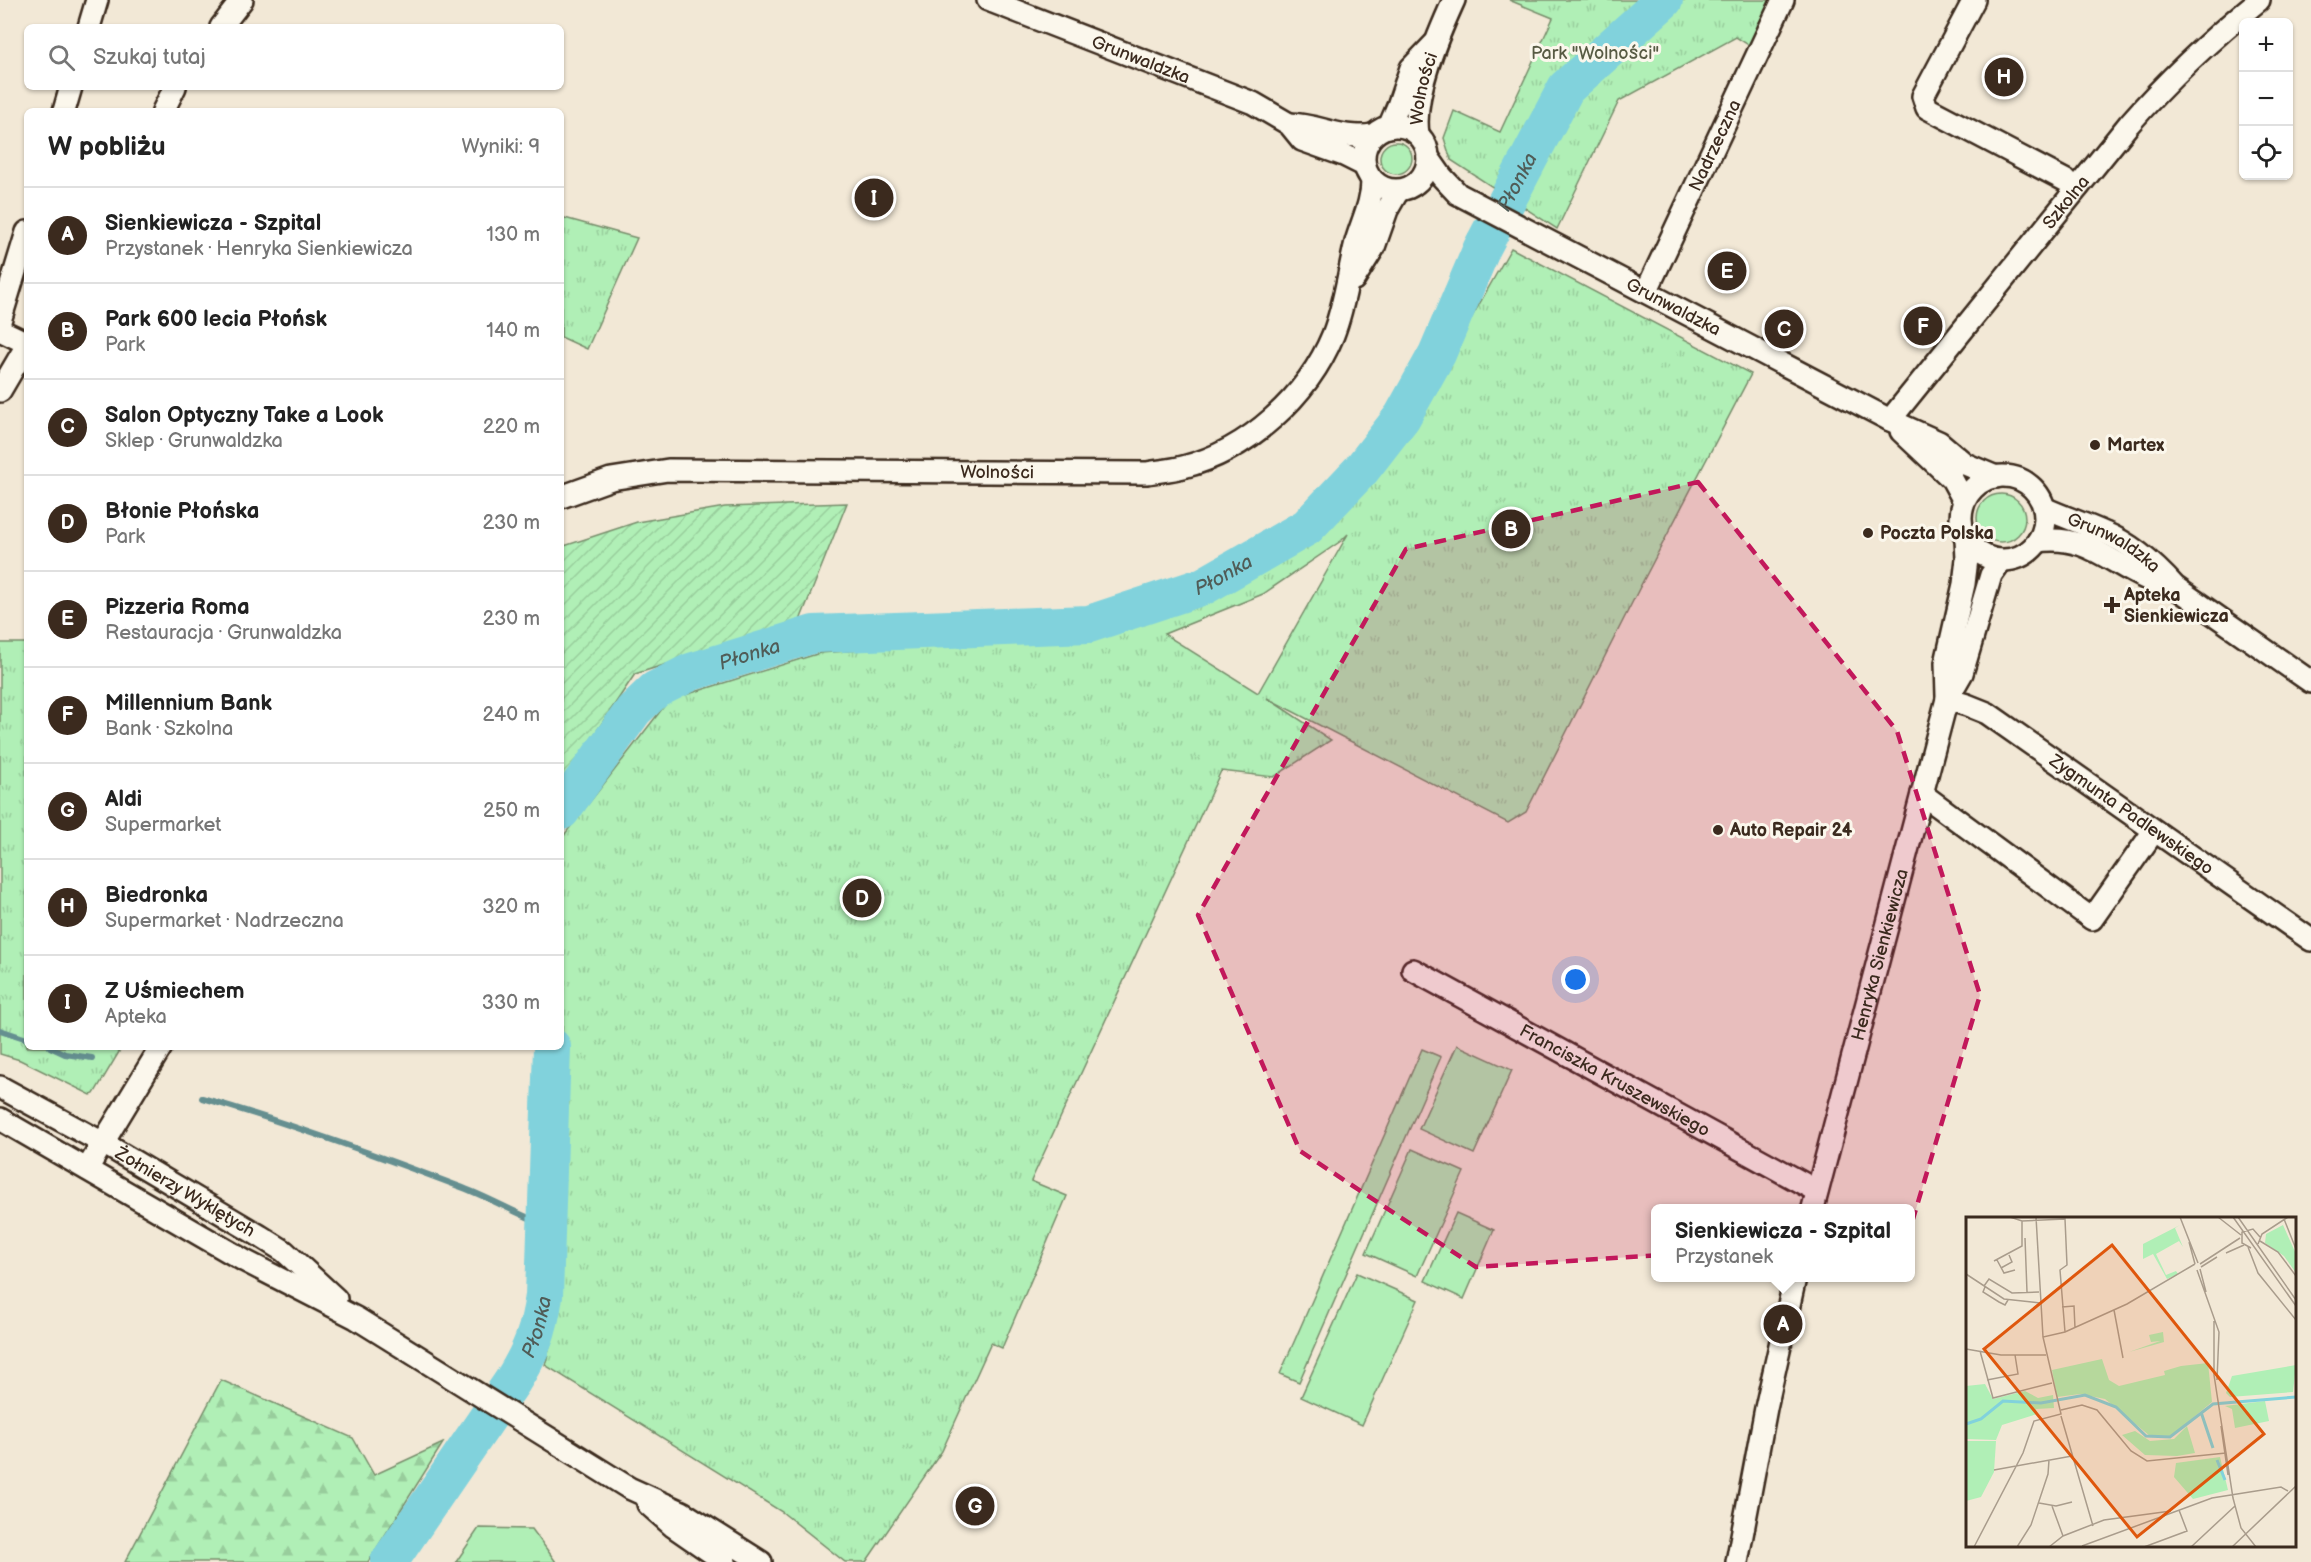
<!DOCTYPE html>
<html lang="pl">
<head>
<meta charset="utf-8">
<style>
	:root { --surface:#fff; --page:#f6f6f6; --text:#222; --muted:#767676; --line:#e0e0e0; --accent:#3b2a1e }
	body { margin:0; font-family:"Balsamiq Sans",sans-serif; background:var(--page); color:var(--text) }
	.controls { position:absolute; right:18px; top:18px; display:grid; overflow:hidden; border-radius:9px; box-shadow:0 2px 4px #0004 }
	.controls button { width:54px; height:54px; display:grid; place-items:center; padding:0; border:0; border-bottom:2px solid var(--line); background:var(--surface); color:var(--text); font:30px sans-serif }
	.you { position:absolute; left:1576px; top:980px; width:21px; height:21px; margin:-15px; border:4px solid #fff; border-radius:50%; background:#1a73e8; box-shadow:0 0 0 9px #1a73e833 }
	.badge { display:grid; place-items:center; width:39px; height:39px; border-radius:50%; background:var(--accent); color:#fff; font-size:20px; font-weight:700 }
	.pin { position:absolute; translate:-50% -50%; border:3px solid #fff; box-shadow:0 2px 6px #0006 }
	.popup { position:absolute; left:1651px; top:1204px; width:264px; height:78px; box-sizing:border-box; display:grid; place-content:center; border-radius:9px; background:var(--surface); filter:drop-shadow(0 2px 4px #0005); font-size:20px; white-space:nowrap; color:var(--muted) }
	.popup b { font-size:22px; color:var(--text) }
	.popup::after { content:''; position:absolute; left:50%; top:100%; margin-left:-12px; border:12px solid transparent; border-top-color:var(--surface) }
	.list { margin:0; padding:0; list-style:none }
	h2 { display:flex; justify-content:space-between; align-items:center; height:78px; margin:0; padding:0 24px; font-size:26px }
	h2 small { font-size:20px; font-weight:400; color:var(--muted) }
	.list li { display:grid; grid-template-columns:39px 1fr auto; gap:18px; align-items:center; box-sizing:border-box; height:96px; padding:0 24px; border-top:2px solid var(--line) }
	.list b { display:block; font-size:22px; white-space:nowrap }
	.list p { margin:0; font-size:20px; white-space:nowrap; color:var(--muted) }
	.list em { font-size:20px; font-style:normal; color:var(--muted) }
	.icon { flex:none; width:33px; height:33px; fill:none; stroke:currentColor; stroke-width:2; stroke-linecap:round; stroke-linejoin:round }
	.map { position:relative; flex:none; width:2311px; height:1562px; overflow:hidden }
	.search { position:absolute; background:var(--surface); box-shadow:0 2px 4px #0004; left:24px; top:24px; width:540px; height:66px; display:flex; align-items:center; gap:15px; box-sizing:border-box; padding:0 21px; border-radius:9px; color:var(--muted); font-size:22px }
	.panel { position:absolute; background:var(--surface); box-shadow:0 2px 4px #0004; left:24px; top:108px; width:540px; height:942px; border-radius:9px }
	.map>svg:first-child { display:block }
	.grass { fill:#b0efb6; stroke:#768c6a; stroke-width:1.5 }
	.forest { fill:url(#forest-firs); stroke:#768c6a; stroke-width:1.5 }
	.park { fill:url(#park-tufts); stroke:#768c6a; stroke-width:1.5; fill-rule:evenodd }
	.garden { fill:url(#garden-furrows); stroke:#768c6a; stroke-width:1.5 }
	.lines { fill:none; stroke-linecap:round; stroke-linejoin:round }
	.stream { stroke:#658f90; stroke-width:6 }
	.river { stroke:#81d2dc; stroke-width:38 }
	.minor-casing { stroke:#3b2a1e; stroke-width:26 }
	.minor { stroke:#fbf7ec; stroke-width:21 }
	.marked { fill:#c2185b; fill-opacity:0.2; stroke:#c2185b; stroke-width:4.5; stroke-dasharray:12 8; stroke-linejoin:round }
	.poi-dot { fill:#3b2a1e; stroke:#fbf7ec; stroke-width:2 }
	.labels { text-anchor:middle; stroke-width:6; stroke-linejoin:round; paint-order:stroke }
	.park-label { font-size:18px; fill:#585b44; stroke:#fbf7ec }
	.street-label { font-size:18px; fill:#3b2a1e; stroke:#fbf7ec }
	.poi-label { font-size:18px; font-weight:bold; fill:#3b2a1e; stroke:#fbf7ec; text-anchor:start }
	.water-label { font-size:20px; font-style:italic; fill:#505c57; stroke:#fbf7ec }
	.inset-river { fill:none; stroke:#81d2dc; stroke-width:3 }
	.inset-road { fill:none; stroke:#a99c8c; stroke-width:1.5 }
	.view { fill:#df570d; fill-opacity:0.15; stroke:#df570d; stroke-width:3 }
	.inset-edge { fill:none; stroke:#3b2a1e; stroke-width:3 }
</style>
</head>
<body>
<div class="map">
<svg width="2311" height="1562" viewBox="0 0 2311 1562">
	<defs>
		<pattern id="forest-firs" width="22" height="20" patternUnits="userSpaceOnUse" patternTransform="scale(1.5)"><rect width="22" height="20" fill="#b0efb6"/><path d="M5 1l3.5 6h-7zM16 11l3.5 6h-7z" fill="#98cd9c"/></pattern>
		<pattern id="park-tufts" width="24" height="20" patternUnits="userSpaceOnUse" patternTransform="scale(1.5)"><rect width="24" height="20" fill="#b0efb6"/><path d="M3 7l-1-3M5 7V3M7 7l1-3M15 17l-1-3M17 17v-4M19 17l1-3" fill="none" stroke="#98cd9c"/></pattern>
		<pattern id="garden-furrows" width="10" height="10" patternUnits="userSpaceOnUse" patternTransform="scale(1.5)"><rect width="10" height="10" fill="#b0efb6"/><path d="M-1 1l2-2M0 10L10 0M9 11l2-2" fill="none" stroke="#98cd9c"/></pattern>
	</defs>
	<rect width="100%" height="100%" fill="#f2e8d6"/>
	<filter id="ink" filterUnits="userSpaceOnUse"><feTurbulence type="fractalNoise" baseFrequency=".0167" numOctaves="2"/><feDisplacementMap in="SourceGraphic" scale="12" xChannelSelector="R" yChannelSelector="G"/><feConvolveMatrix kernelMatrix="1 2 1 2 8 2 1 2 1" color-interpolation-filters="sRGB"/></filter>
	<g filter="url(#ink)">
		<path class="grass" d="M1380 158a16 16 0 1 1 32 0a16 16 0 1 1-32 0Z
			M1977 518a24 24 0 1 1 48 0a24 24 0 1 1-48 0Z
			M1457 1045 1512 1070 1474 1154 1419 1129Z
			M1422 1049 1441 1057 1299 1382 1280 1374Z
			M1412 1149 1464 1172 1417 1276 1366 1253Z
			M1456 1213 1494 1230 1464 1299 1425 1281Z
			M1357 1273 1418 1300 1362 1425 1301 1397Z
			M479 1528 532 1529 556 1562H456Z"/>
		<path class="forest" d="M221 1380 353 1438 374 1475 443 1443 368 1562H125Z"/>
		<path class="park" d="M1509 0H1772L1750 46 1736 37 1619 101 1557 229 1451 160 1444 138 1454 111 1500 132 1553 18Z
			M561 217 637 238 587 349 561 337Z
			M1511 248 1751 374 1640 587 1526 812 1508 823 1267 698 1331 740 1274 777 1221 771 1031 1181 1067 1196 1002 1348 991 1343 942 1451 866 1562H845L782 1512 545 1365 552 1339 564 974 561 956V839L669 700 820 653 1092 633 1208 593 1312 535 1402 441ZM1348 534 1258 693 1164 634 1263 594 1341 541Z
			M0 643H27V1047H122L94 1094 91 1095 20 1060 0 1054Z"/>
		<path class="garden" d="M847 503 799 623 635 674 561 784V547L637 522 725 507Z"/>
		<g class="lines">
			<path class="stream" d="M0 1030 27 1039
				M50 1047 65 1054 92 1058
				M202 1098C289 1123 374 1154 458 1186 489 1197 516 1214 546 1225"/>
			<g class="river">
				<path id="s1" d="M561 811 634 710 655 690 691 672 814 634 1089 624 1204 586 1307 527 1361 470 1402 417 1437 354 1482 248 1566 88 1664 0"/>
				<path id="s2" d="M389 1562 512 1382C531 1352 539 1331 544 1296L552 1047"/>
			</g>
			<defs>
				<g id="minor">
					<path id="s3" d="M988 0 1253 103 1289 124 1302 140 1344 155 1364 165"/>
					<path d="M1974 0 1923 96 1927 108 2078 187"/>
					<path d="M89 27 97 0"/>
					<path d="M221 27 242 0"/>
					<path d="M64 111 71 87"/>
					<path d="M163 111 175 87"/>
					<path d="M1289 124C1321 125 1340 140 1373 135"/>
					<circle cx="1396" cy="158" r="32"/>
					<path d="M1389 127 1398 106 1411 68 1434 44"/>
					<path id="s4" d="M1418 134C1412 95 1438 35 1454 0"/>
					<path id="s5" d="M1428 157 1442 177 1458 194 1890 420 1939 442 1965 464 1996 477"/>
					<path d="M1354 279 1374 247 1387 210 1398 191"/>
					<path id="s6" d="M1646 292 1783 0"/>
					<path d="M0 321 27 232"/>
					<path d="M0 330 27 343"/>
					<path d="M0 391 27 345"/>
					<path id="s7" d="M1890 420 2129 124C2170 77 2211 39 2259 0"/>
					<path d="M1901 431 1952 479 1964 501"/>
					<circle cx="2003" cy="518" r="42"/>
					<path id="s8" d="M561 497 611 479 668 470 1147 473C1159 471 1172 470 1183 467 1248 451 1308 396 1333 335 1345 305 1348 274 1356 242 1362 221 1372 203 1372 181"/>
					<path id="s9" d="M2044 508C2064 517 2085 524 2105 533 2132 544 2156 566 2175 587L2311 682"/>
					<path d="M2038 541C2085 534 2107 561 2147 579 2155 583 2165 584 2174 587"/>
					<path d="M1947 696 1946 663 1964 584 1967 559 1966 540"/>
					<path id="s10" d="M1947 699 1967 705 1987 713 2311 940"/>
					<path d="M1922 794 2092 919 2154 831"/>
					<path id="s11" d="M1413 970 1817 1191"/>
					<path id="s12" d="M0 1087 103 1143 260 1236 284 1251 336 1299"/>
					<path d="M0 1119 245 1261 356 1318 629 1488 682 1512 761 1562"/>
					<path d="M87 1169 161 1047"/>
					<path id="s13" d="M1813 1208 1947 699 1962 673 1991 575 2001 561"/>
					<path d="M648 1504 673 1526 725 1562"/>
					<path d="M1737 1562 1766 1408 1795 1278"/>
				</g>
			</defs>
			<use href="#minor" class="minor-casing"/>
			<use href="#minor" class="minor"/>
		</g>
	</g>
	<path class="marked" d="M1698 482 1897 731 1980 995 1907 1239 1476 1267 1300 1151 1198 915 1406 549Z"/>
	<g class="poi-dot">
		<circle cx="2095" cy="445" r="6"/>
		<circle cx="1868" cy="533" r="6"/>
		<path d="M2109 596h6v6h6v6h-6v6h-6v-6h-6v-6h6z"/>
		<circle cx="1718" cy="830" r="6"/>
	</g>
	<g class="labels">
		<g class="park-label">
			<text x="1595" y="59">Park "Wolności"</text>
		</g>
		<g class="street-label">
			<text dy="6" stroke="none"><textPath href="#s3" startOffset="164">Grunwaldzka</textPath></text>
			<text dy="6" stroke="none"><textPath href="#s4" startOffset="46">Wolności</textPath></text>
			<text dy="6" stroke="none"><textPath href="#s6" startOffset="162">Nadrzeczna</textPath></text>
			<text dy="6" stroke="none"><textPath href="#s7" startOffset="280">Szkolna</textPath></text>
			<text dy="6" stroke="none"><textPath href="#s5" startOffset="291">Grunwaldzka</textPath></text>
			<text dy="6" stroke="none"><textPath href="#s8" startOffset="440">Wolności</textPath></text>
			<text dy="6" stroke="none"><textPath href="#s9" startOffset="78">Grunwaldzka</textPath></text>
			<text dy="6" stroke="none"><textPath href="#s10" startOffset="219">Zygmunta Padlewskiego</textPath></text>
			<text dy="6" stroke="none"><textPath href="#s13" startOffset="262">Henryka Sienkiewicza</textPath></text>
			<text dy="6" stroke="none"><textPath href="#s11" startOffset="230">Franciszka Kruszewskiego</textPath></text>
			<text dy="6" stroke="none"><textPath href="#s12" startOffset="213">Żołnierzy Wyklętych</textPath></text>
		</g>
		<g class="poi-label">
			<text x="2107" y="451">Martex</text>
			<text x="1880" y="539">Poczta Polska</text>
			<text x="2124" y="601">Apteka<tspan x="2124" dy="21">Sienkiewicza</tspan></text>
			<text x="1730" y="836">Auto Repair 24</text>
		</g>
		<g class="water-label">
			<text dy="7" stroke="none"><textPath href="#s1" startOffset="1245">Płonka</textPath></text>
			<text dy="7" stroke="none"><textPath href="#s1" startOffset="741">Płonka</textPath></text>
			<text dy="7" stroke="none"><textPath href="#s1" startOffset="255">Płonka</textPath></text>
			<text dy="7" stroke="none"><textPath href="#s2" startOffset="279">Płonka</textPath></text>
		</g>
	</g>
	<g transform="translate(1966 1217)">
		<rect width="330" height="330" fill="#f2e8d6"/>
		<path d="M214 8 209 11 217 30 213 24 190 37 200 58 210 54 212 57 201 62 187 37 177 42V27ZM317 8 330 37V56L318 39 299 26 300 17ZM197 115 198 125 163 135 194 124 185 125 183 118ZM330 148 327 175 264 180 260 176 266 159Z" fill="#b0efb6"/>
		<path d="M299 184 303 204 269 211 266 192 259 189Z" fill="#b0efb6"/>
		<path d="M0 224H30L28 255 15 280 0 284Z" fill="#b0efb6"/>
		<path d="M136 142 143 163 153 169 199 158 198 154 215 149 242 146 246 185 205 219H184L139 182 114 177 91 180 86 153ZM19 167 27 182 59 174 72 181 87 178 88 191 70 192 71 197 36 208 30 223 0 222V169ZM254 240 262 273 227 282 208 260 210 246Z" fill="#b0efb6"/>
		<path d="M221 209 229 236 211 239 179 238 156 218 169 214 184 224 208 222Z" fill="#b0efb6"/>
		<path class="inset-river" d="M235 195 247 231M0 207 15 202 37 184 75 186 119 178 150 190 180 219 204 220 247 187 330 180M251 243 259 263"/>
		<path class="inset-road" d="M44 0 56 4 99 2 101 48 94 53 99 115M70 0 77 120M214 0 232 46M252 0 275 18M267 0 330 89M272 0 330 83M318 2 330 32M59 21 61 75M294 24 312 35 330 59M223 25 229 47M292 27 296 17 322 0M282 30 292 56 330 103M285 31 276 26V15L287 12 294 20M260 36 278 28M31 43 38 56 49 53M28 44 56 29V4M234 47 274 21M235 50 251 40M35 51 46 45 43 38M234 52 240 75M231 53 253 115 251 163M0 57 38 82 74 86M18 69 23 62 46 76 73 75M19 70 17 75 33 85 39 88 42 83M96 90 108 89 109 111M148 93 157 141M248 104V158L267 281 275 311 290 330M0 132 35 138H80M14 134 27 181 86 166M21 163 52 157 49 138M95 193 116 188 131 193 165 234 181 244 260 236M95 199 127 309M255 209 262 258M28 253 106 239M73 286 90 289 106 285M86 289 97 319M116 329 246 281 315 270 322 274M8 330 57 236 68 204 95 197 77 120 99 115 161 87 229 47M51 330 65 308 82 257 83 243M83 330 97 319 138 303 205 294M178 330 221 314 213 293M225 330 269 289M266 330 330 269"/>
		<path class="view" d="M146 28 298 217 171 320 18 132Z"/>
		<rect width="330" height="330" class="inset-edge"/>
	</g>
</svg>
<div class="controls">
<button>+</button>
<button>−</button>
<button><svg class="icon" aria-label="locate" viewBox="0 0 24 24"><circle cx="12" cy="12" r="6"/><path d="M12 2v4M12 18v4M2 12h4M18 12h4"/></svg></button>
</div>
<div class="you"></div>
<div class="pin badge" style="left:1783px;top:1324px">A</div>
<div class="popup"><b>Sienkiewicza - Szpital</b>Przystanek</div>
<div class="pin badge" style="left:1511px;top:529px">B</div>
<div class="pin badge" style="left:1784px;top:329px">C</div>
<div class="pin badge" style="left:862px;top:898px">D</div>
<div class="pin badge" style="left:1727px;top:271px">E</div>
<div class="pin badge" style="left:1923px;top:326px">F</div>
<div class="pin badge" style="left:975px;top:1506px">G</div>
<div class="pin badge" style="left:2004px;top:77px">H</div>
<div class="pin badge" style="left:874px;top:198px">I</div>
<div class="search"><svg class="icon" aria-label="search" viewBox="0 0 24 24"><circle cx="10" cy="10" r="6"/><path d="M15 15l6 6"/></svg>Szukaj tutaj</div>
<section class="panel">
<h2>W pobliżu<small>Wyniki: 9</small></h2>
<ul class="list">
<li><span class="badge">A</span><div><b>Sienkiewicza - Szpital</b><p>Przystanek · Henryka Sienkiewicza</p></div><em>130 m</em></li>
<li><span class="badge">B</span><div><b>Park 600 lecia Płońsk</b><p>Park</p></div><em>140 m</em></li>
<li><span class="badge">C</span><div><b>Salon Optyczny Take a Look</b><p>Sklep · Grunwaldzka</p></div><em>220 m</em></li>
<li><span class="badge">D</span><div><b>Błonie Płońska</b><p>Park</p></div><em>230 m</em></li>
<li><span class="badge">E</span><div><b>Pizzeria Roma</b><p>Restauracja · Grunwaldzka</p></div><em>230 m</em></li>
<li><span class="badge">F</span><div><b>Millennium Bank</b><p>Bank · Szkolna</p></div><em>240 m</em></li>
<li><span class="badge">G</span><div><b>Aldi</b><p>Supermarket</p></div><em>250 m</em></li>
<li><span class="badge">H</span><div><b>Biedronka</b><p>Supermarket · Nadrzeczna</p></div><em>320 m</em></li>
<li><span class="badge">I</span><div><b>Z Uśmiechem</b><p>Apteka</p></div><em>330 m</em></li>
</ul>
</section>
</div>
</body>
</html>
